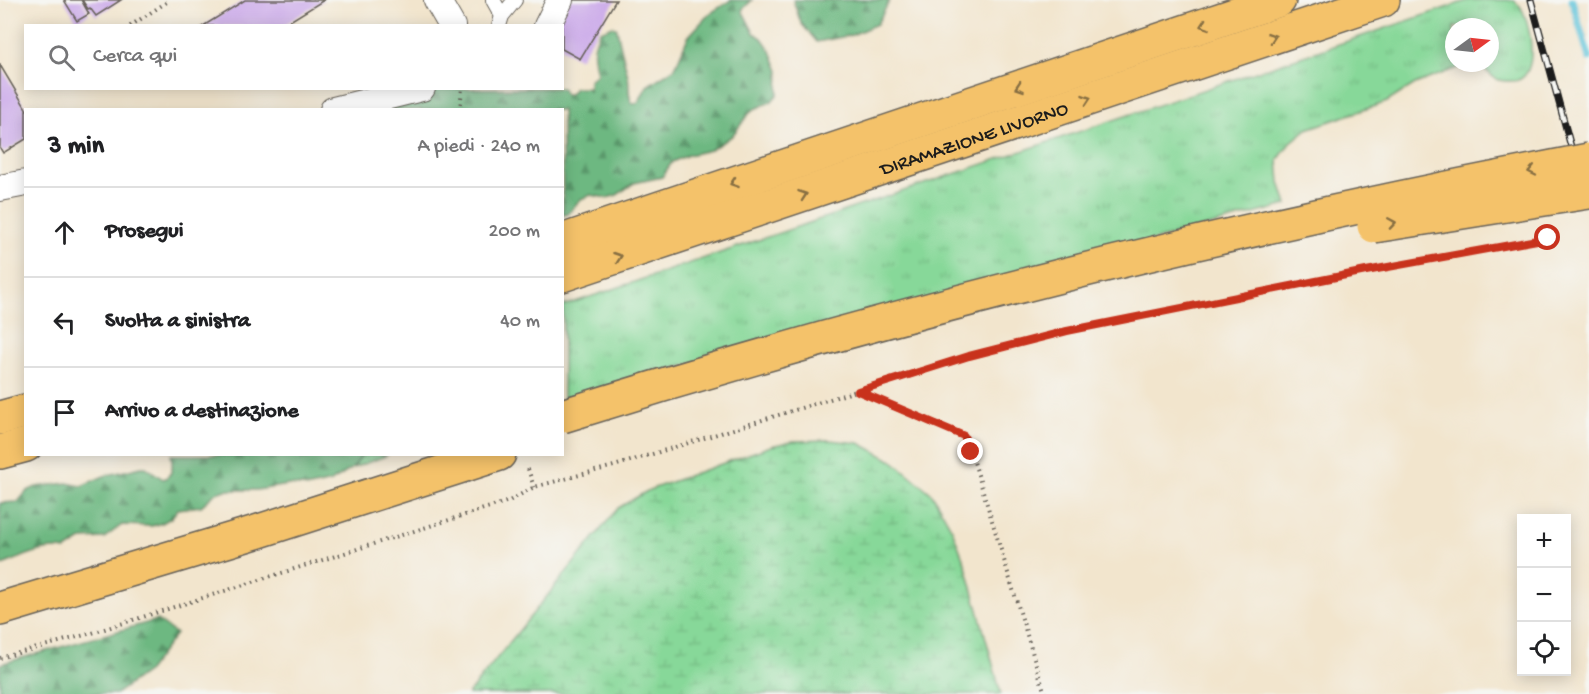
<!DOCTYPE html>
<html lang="it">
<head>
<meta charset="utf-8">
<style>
	:root { --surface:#fff; --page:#f2f2f2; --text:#202124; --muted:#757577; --line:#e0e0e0 }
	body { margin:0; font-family:"Gochi Hand",sans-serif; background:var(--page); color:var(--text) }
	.controls { position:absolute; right:18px; bottom:18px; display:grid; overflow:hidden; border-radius:0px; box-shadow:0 3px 15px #0003 }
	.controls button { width:54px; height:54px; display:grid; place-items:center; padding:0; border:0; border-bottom:2px solid var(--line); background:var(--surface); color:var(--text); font:30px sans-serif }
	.compass { position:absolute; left:1445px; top:18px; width:54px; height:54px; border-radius:50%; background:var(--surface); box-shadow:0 3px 15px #0003; rotate:75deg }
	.stop { position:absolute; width:18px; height:18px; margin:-14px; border:4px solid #c8321e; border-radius:50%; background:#fff }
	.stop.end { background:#c8321e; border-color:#fff; box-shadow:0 2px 6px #0008 }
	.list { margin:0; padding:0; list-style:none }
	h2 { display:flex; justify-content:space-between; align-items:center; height:78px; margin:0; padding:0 24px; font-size:26px }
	h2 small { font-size:20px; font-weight:400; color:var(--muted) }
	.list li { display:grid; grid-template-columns:39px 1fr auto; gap:18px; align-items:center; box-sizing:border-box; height:90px; padding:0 24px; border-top:2px solid var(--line) }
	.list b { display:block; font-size:22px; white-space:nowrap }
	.list em { font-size:20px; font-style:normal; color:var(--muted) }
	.icon { flex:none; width:33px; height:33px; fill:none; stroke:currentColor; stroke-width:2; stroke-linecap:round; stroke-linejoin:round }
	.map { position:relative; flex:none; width:1589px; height:694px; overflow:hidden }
	.search { position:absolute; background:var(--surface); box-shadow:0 3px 15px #0003; left:24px; top:24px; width:540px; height:66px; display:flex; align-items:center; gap:15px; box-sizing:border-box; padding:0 21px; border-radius:0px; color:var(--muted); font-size:22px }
	.panel { position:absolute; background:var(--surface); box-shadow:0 3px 15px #0003; left:24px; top:108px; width:540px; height:348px; border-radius:0px }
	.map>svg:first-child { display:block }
	.grass { fill:url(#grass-tufts); stroke:#527a5a; stroke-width:1.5 }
	.forest { fill:url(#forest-firs); stroke:#446a4e; stroke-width:1.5 }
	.wetland { fill:url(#wetland-marsh); stroke:#527a5a; stroke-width:1.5 }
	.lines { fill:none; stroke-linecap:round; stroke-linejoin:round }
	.stream { stroke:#5cc2d9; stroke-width:7 }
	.building { fill:#caa8e9 }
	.service-casing { stroke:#67625a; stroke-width:16 }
	.minor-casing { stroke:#67625a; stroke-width:28 }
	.trunk-casing { stroke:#67625a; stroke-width:36 }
	.motorway-casing { stroke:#67625a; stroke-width:36 }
	.path { stroke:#67625a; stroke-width:4; stroke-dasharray:1.5 4.5; stroke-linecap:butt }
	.service { stroke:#fff; stroke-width:14 }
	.minor { stroke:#fff; stroke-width:26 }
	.trunk { stroke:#f4c26a; stroke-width:33 }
	.motorway { stroke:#f4c26a; stroke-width:33 }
	.rail-casing { stroke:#1c1c1c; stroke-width:7 }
	.rail { stroke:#f6f6f2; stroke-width:4.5; stroke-dasharray:14; stroke-linecap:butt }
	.trunk-bridge-casing { stroke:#67625a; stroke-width:36; stroke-linecap:butt }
	.trunk-bridge { stroke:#f4c26a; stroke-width:33 }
	.oneway { stroke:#886f43 }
	.route { stroke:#c8321e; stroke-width:8 }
	.labels { text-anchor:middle; stroke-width:4.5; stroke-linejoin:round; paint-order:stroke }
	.street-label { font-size:20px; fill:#1c1c1c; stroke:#f6f6f2 }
</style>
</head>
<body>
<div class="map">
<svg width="1589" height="694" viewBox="0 0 1589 694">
	<defs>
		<pattern id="grass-tufts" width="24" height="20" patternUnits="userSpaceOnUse" patternTransform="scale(1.5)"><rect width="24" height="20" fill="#87d899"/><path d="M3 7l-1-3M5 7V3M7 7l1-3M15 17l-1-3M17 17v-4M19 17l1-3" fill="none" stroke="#74b983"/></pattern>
		<pattern id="forest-firs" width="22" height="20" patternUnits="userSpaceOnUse" patternTransform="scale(1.5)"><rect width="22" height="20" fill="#6db881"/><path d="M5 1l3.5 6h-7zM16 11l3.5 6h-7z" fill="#599569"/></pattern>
		<pattern id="wetland-marsh" width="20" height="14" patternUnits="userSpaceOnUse" patternTransform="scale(1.5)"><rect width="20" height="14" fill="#87d899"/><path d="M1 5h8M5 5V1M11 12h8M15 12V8" fill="none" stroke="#74b983"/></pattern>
	</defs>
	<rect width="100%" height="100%" fill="#f6f6f2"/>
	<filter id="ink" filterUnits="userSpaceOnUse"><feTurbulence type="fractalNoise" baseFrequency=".0167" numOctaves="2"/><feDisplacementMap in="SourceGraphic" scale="12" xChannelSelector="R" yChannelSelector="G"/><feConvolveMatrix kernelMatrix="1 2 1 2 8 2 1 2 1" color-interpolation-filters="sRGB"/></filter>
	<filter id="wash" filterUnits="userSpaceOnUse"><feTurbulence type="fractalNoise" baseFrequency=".008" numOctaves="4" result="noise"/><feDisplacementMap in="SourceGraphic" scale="24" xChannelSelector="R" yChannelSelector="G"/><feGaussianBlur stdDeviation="1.35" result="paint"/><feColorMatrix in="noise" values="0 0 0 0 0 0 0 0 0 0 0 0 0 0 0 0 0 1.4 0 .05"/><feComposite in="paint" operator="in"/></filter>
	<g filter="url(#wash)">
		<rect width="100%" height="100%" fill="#f2e5cd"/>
		<path class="grass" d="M1469 0H1513C1515 2 1518 4 1520 6 1531 23 1542 83 1510 81 1505 81 1500 81 1496 79 1490 75 1484 68 1478 63H1490V27H1454V63H1470L1415 84 1387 102 1307 129 1290 143 1278 160 1280 182 1287 205 563 398V306Z
			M362 455H388L353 468Z"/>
		<path class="forest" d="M731 0H752L742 10 754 33 762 38 771 51 779 71 778 94 771 102 752 110 732 136 710 150 688 155 672 162 662 177 634 183 617 195 607 198 591 195 581 199 568 214 563 215 562 110H361L432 89 561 88 565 95 570 94 575 88H587L589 92V80L597 74C593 55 591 49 600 31L613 26 617 29C620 46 624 61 628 76 630 86 627 97 633 104L638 103 647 86 675 68 688 37 709 14Z
			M793 0H890L877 24 852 35 817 42 801 23Z
			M171 455H362L353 468 331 482 310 487 288 485 257 490H226L216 493 201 506 178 509 171 518 162 523 152 526 122 525 104 538 83 539 66 550C43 545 21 558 0 566V503L18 502 27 491 36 487 67 483 81 486 104 476 141 467H146L163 479C174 475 173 465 171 455Z
			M157 620 176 634 148 671 116 694H0V664Z"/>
		<path class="wetland" d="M829 440 859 443 893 461 932 494 952 529 966 566 1001 694H468L618 508 649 490 771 446 793 441Z"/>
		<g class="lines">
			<path class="stream" d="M1572 0 1589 58"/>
		</g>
		<g id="blocks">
			<path class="building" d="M64 0H81L89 14 77 21Z
				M82 0H121L96 16 90 8 88 9Z
				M245 0H324L282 26H203Z
				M570 0H616L580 59 562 49V26H555Z
				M0 65 27 110H26V139L3 153 0 148Z"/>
		</g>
	</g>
	<g filter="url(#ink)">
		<use href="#blocks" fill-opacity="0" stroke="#67625a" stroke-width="1.5"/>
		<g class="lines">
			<defs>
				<path id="service" d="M493 0 502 16
					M499 26 502 16 515 0"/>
				<path id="minor" d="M437 0 452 26
					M547 26 560 0
					M333 110 422 88
					M0 188 26 183"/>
				<path id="trunk" d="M0 609 256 532 499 454"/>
				<g id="motorway">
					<path d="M562 241 1279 0"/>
					<path id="s1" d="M562 275 1383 0"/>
					<path d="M0 418 26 411"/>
					<path d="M0 452 26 445"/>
				</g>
			</defs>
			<use href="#service" class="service-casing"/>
			<use href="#minor" class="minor-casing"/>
			<use href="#trunk" class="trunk-casing"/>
			<use href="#motorway" class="motorway-casing"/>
			<path class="path" d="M130 26 170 0
				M460 110 462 88
				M858 391 964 436 971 452 1045 694
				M528 469 534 487
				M0 658 92 633 509 501 534 487 614 466 969 356 1067 331 1367 271 1548 238"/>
			<use href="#service" class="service"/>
			<use href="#minor" class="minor"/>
			<use href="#trunk" class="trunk"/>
			<use href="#motorway" class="motorway"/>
			<defs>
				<path id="rail" d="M1531 0 1571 147"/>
			</defs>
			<use href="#rail" class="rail-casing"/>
			<use href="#rail" class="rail"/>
			<defs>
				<path id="trunk-bridge" d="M1374 226 1589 192
					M562 416C899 310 1243 226 1589 160"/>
			</defs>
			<use href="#trunk-bridge" class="trunk-bridge-casing"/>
			<use href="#trunk-bridge" class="trunk-bridge"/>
		</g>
		<defs><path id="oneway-chevron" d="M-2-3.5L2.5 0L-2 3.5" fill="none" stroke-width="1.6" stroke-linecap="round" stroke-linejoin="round" transform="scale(1.5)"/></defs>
		<g class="oneway">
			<use href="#oneway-chevron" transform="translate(1204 25) rotate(161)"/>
			<use href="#oneway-chevron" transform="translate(1272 37) rotate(-19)"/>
			<use href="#oneway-chevron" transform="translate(1019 87) rotate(161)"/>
			<use href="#oneway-chevron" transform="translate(1087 99) rotate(-19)"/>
			<use href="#oneway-chevron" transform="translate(1532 171) rotate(168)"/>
			<use href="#oneway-chevron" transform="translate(734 183) rotate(161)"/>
			<use href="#oneway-chevron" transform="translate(803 195) rotate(-19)"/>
			<use href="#oneway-chevron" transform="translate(1392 223) rotate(-9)"/>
			<use href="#oneway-chevron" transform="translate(618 257) rotate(-19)"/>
		</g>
	</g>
	<g class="lines" filter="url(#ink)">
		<path class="route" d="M971 452 964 436 858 391 969 356 1067 331 1366 271 1548 238"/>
	</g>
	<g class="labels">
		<g class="street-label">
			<text dy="7" stroke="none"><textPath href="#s1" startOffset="434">DIRAMAZIONE LIVORNO</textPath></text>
		</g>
	</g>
</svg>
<div class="controls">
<button>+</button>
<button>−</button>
<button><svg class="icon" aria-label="locate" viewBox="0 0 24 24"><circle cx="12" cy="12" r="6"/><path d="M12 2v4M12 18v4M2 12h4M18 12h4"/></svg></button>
</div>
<svg class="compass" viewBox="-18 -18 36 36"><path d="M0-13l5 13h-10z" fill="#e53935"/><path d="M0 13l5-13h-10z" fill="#757577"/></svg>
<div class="stop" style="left:1548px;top:238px"></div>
<div class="stop end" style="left:971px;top:452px"></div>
<div class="search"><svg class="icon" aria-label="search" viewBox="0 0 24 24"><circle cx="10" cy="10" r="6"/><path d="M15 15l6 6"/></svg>Cerca qui</div>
<section class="panel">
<h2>3 min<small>A piedi · 240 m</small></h2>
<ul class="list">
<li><svg class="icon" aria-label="ahead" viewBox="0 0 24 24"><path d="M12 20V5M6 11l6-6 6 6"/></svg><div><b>Prosegui</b></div><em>200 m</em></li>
<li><svg class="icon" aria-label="left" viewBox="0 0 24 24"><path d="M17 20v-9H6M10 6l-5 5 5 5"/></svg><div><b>Svolta a sinistra</b></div><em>40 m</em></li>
<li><svg class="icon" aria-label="arrive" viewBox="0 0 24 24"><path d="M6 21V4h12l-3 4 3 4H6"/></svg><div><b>Arrivo a destinazione</b></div></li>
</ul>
</section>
</div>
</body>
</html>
